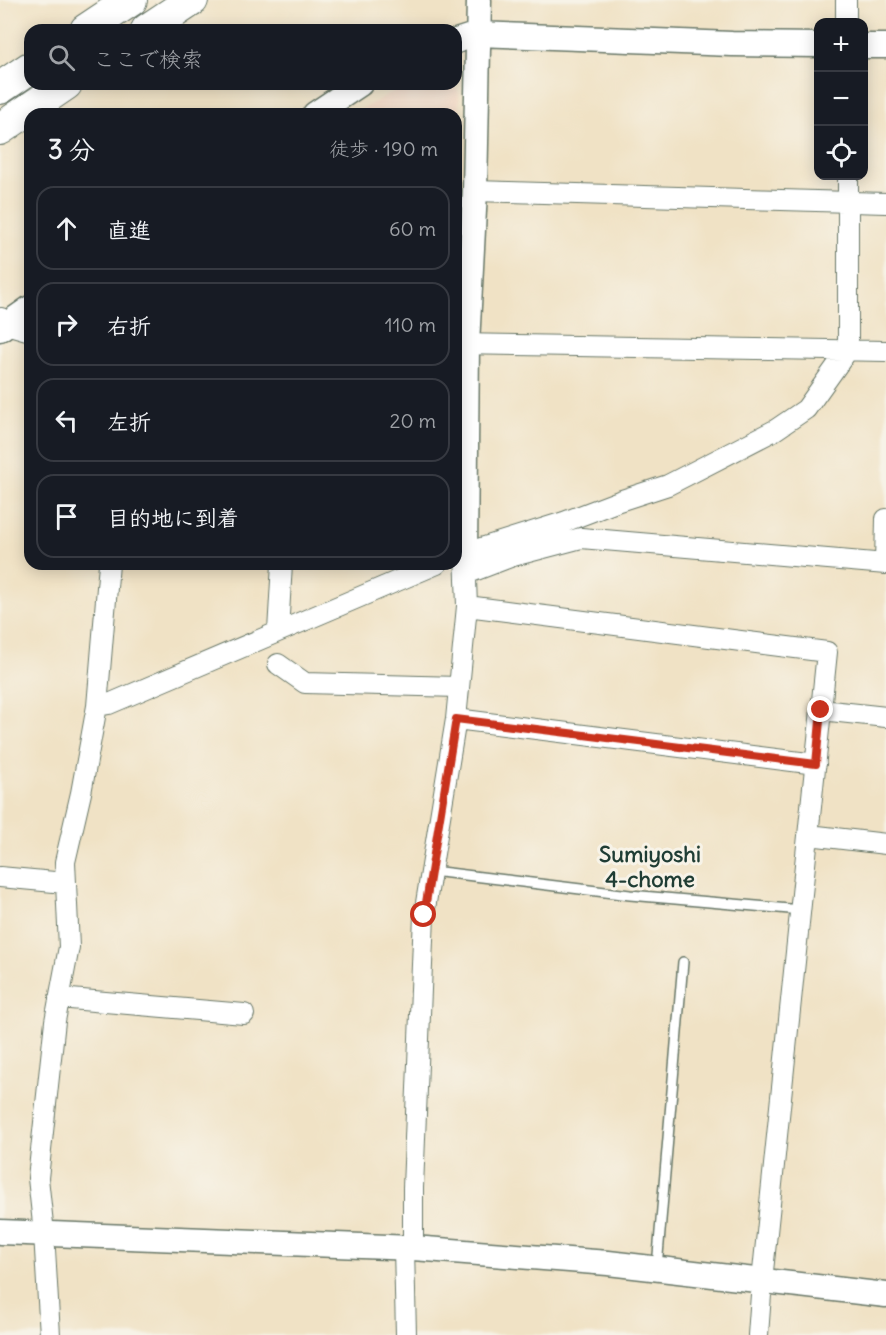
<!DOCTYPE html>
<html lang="ja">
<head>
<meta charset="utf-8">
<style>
	:root { --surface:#171b24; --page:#20242c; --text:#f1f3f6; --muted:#9ea1a6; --line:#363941 }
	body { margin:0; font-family:Delius,"Klee One",sans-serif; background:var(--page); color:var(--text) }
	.controls { position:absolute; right:18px; top:18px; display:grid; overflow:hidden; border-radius:12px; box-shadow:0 3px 15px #0003 }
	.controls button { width:54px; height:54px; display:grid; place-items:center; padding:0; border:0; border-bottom:2px solid var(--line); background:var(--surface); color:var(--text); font:30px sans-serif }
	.stop { position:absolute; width:18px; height:18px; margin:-14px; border:4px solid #c8321e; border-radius:50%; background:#fff }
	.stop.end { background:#c8321e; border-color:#fff; box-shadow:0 2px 6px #0008 }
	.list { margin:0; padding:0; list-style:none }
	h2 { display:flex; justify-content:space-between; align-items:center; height:78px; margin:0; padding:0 24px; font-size:26px }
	h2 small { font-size:20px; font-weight:400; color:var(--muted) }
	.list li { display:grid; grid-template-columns:39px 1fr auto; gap:18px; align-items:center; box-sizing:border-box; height:84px; margin:0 12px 12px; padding:0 12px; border:2px solid var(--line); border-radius:18px }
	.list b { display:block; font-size:22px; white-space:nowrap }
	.list em { font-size:20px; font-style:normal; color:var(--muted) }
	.icon { flex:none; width:33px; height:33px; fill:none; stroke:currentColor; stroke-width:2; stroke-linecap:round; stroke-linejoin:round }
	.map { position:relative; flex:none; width:886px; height:1335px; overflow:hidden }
	.search { position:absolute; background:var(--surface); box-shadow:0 3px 15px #0003; left:24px; top:24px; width:438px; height:66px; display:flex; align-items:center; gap:15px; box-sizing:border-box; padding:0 21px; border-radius:18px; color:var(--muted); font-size:22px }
	.panel { position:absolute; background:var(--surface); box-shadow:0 3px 15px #0003; left:24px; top:108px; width:438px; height:462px; border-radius:18px }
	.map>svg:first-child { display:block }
	.built { fill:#f3d4bf }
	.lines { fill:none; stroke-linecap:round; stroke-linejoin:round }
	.service-casing { stroke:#687767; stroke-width:12 }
	.minor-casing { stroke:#687767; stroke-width:22 }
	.tertiary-casing { stroke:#687767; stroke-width:27 }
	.trunk-casing { stroke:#687767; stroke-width:34 }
	.service { stroke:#fff; stroke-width:9 }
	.minor { stroke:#fff; stroke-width:20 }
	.tertiary { stroke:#fff; stroke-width:24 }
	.trunk { stroke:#fff; stroke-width:32 }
	.route { stroke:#c8321e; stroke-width:8 }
	.labels { text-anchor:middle; stroke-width:6; stroke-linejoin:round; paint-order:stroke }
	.neighbourhood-label { font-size:22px; font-weight:bold; fill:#1f3d34; stroke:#f7f3e8 }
</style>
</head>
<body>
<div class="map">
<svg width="886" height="1335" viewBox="0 0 886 1335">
	<rect width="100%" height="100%" fill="#f7f3e8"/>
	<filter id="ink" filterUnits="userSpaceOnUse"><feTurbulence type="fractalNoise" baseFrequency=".0167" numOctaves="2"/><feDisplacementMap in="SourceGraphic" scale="12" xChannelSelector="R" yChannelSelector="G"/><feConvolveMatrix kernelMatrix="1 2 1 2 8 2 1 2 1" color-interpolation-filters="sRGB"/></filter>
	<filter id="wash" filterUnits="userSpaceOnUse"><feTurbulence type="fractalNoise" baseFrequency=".008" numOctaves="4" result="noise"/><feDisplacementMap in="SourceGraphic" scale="24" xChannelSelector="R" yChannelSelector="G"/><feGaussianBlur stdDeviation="1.35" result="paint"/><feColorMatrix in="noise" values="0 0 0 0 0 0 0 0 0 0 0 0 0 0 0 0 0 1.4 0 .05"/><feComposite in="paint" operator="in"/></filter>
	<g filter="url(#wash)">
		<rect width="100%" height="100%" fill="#f0e2c5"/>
		<path class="built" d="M406 84H451L459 92 457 212 456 114H354Z"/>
	</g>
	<g filter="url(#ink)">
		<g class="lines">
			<defs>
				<path id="service" d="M432 871 630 895 801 910
					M657 1267 683 962"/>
				<path id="minor" d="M846 0V22
					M475 191 886 203
					M1 318 6 324 30 331
					M456 344 886 351
					M456 556 564 522 619 501 668 485 775 430 806 409 848 350V176
					M885 564 886 519
					M466 574 513 556 581 538 886 564
					M467 606 827 652 762 1281 758 1335
					M278 631 282 564
					M278 664 305 683 459 687
					M97 706 109 704 437 564
					M821 710 886 717
					M456 719 816 764
					M809 835 886 844
					M0 877 65 883
					M59 998 244 1014
					M404 1247 406 1335
					M413 1248V1188L424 915 456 719 467 606 465 552
					M50 1335 44 1233 38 1178 55 1021 69 947 65 862 81 793 97 706 109 564"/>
				<path id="tertiary" d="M456 41 478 34 732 44 818 45
					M864 46H886
					M315 114 360 84
					M0 329 30 308
					M465 552 467 344 475 191 479 0
					M0 1232 413 1248 608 1263 886 1295"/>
				<path id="trunk" d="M86 30 131 0
					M147 30 192 0
					M0 88 30 68
					M0 129 66 84"/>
			</defs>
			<use href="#service" class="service-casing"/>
			<use href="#minor" class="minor-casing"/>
			<use href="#tertiary" class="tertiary-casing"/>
			<use href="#trunk" class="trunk-casing"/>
			<use href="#service" class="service"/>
			<use href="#minor" class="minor"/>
			<use href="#tertiary" class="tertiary"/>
			<use href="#trunk" class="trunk"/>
		</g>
	</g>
	<g class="lines" filter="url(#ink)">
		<path class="route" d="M424 915 456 719 816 764 821 710"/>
	</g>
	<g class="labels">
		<g class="neighbourhood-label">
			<text x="650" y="862">Sumiyoshi<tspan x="650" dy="25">4-chome</tspan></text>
		</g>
	</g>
</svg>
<div class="controls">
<button>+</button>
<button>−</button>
<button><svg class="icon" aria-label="locate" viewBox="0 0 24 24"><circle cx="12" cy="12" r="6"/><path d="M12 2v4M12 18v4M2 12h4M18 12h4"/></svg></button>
</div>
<div class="stop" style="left:424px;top:915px"></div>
<div class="stop end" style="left:821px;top:710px"></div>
<div class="search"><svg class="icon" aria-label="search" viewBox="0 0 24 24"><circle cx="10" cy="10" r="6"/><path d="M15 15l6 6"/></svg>ここで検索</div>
<section class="panel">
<h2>3 分<small>徒歩 · 190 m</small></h2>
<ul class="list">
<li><svg class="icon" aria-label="ahead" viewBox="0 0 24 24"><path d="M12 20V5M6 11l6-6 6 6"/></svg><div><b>直進</b></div><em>60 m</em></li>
<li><svg class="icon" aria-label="right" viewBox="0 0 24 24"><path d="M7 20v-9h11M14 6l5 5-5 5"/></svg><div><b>右折</b></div><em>110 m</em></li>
<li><svg class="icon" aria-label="left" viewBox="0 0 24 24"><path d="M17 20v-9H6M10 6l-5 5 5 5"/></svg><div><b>左折</b></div><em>20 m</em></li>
<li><svg class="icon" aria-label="arrive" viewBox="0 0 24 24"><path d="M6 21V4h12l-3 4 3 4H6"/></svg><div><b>目的地に到着</b></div></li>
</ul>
</section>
</div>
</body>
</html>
